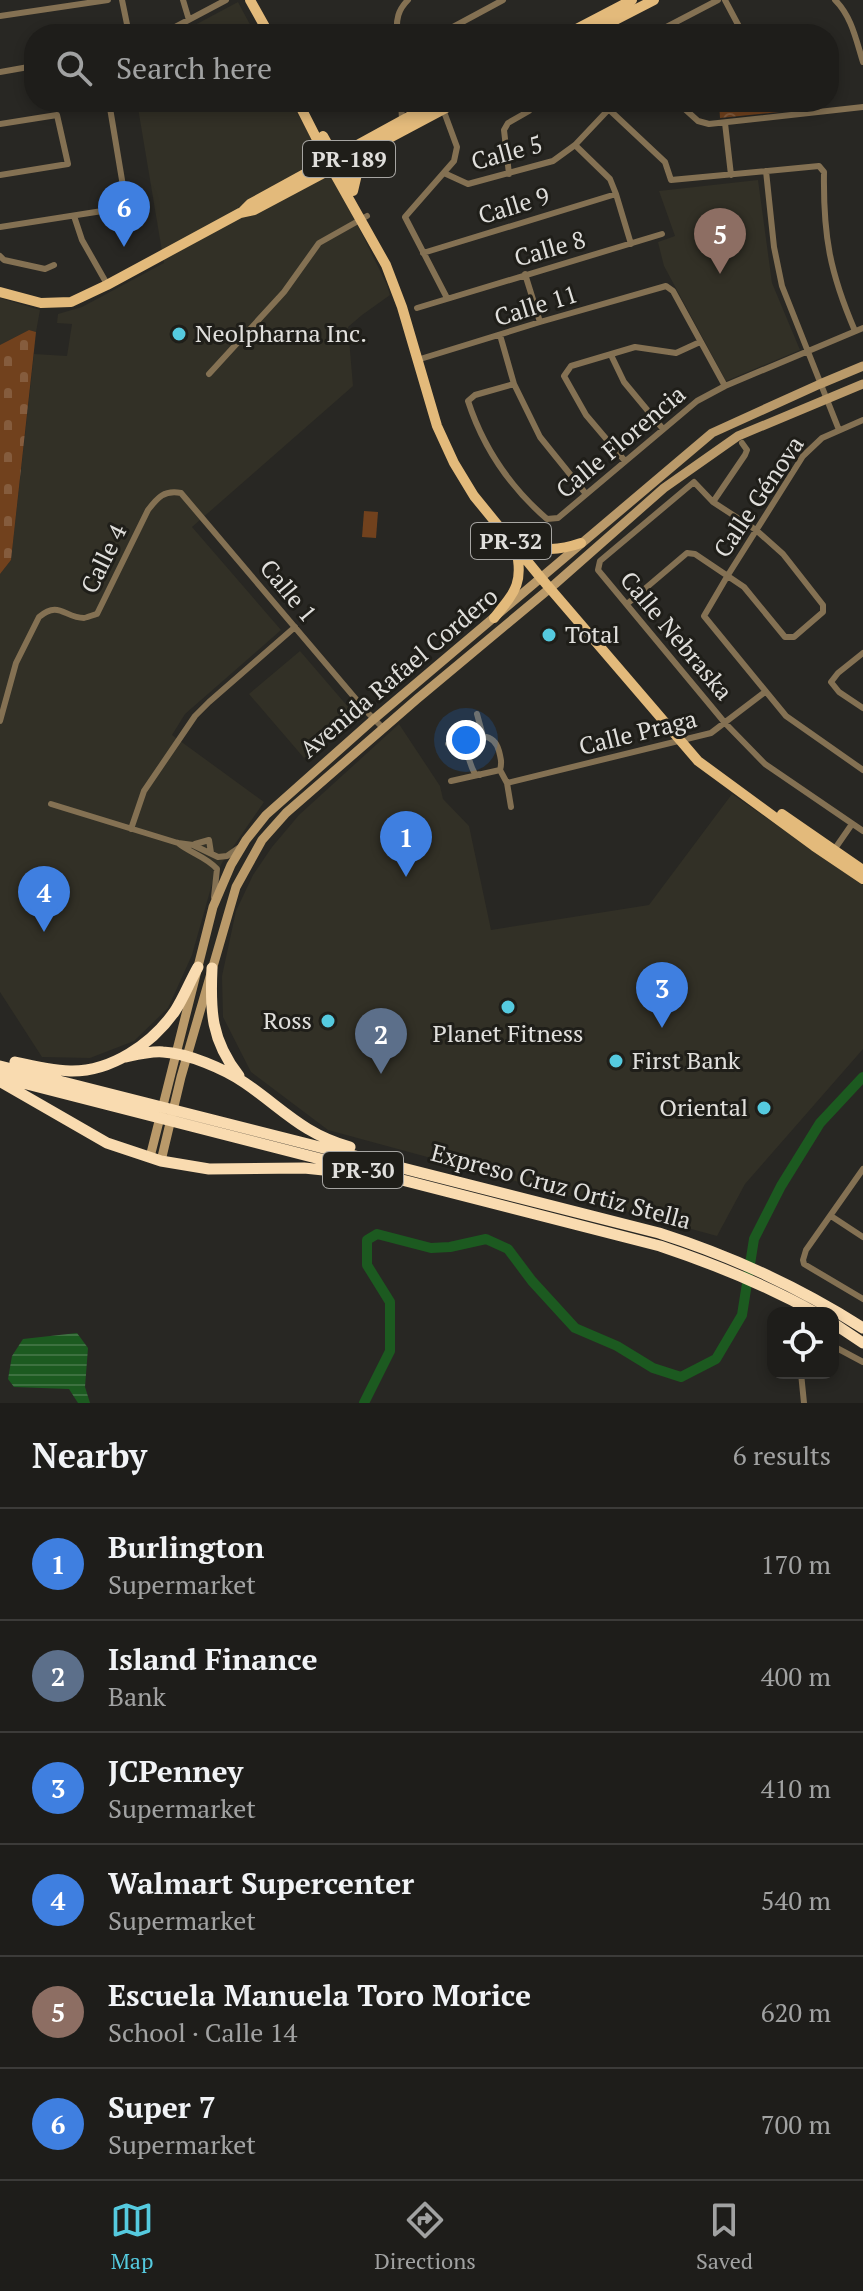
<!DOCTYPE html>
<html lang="en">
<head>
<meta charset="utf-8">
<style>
	:root { --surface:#1e1d1a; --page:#2b2a27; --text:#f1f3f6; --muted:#a1a2a2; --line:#3c3b39; --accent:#55cadf }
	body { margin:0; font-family:"PT Serif",serif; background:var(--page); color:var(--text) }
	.controls { position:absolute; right:24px; bottom:24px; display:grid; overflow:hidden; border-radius:16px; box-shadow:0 4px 12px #0003 }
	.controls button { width:72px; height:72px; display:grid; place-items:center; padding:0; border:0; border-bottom:2px solid var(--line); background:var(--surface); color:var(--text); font:40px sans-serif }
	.you { position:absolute; left:466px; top:740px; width:28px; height:28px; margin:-20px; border:6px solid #fff; border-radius:50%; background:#1a73e8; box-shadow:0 0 0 12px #1a73e833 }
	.badge { display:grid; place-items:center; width:52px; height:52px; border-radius:50%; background:var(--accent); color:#fff; font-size:26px; font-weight:700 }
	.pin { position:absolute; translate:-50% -66px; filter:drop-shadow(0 2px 4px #0008) }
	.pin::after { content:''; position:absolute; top:42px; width:28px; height:24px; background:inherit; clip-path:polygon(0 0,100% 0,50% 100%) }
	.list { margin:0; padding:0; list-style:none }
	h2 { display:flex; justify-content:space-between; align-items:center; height:104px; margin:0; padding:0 32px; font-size:34px }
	h2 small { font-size:26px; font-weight:400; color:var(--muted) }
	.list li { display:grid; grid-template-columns:52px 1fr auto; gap:24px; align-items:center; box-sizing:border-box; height:112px; padding:0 32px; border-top:2px solid var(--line) }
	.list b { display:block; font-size:30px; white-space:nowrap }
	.list p { margin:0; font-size:26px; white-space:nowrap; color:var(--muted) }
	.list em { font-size:26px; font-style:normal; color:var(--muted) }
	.icon { flex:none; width:44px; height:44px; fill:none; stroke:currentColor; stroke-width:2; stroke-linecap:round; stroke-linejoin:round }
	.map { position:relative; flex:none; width:863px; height:1403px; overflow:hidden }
	.search { position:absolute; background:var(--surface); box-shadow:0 4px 12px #0003; left:24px; right:24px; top:24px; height:88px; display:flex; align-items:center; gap:20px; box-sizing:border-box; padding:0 28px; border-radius:32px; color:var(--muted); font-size:30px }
	.sheet { height:776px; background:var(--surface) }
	nav { display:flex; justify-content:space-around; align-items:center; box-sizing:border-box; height:112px; border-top:2px solid var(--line); background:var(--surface); font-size:22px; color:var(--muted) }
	nav a { display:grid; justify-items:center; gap:4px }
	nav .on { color:var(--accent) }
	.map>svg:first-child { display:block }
	.built { fill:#323026 }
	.grass { fill:#71411d }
	.cemetery { fill:url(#cemetery-stones) }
	.park { fill:url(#park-crowns) }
	.water { fill:url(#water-rules) }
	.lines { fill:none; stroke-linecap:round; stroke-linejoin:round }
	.river { stroke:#1c5a20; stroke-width:10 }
	.street { stroke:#847153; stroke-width:6 }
	.secondary { stroke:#ba9a6a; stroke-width:9 }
	.primary { stroke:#e3ba7b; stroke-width:10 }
	.highway { stroke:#f9dbb0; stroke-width:11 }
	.poi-dot { fill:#55cadf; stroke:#1f1e19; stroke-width:3 }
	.labels { text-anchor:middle; stroke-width:6; stroke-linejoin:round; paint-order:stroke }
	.shield { fill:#1f1e19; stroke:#a6a5a2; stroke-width:2 }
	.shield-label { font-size:22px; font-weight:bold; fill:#e0dfdc }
	.street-label { font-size:24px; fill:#e0dfdc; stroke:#1f1e19 }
	.poi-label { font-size:24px; fill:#e0dfdc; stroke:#1f1e19; text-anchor:start }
</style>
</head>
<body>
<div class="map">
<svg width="863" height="1403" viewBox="0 0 863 1403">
	<defs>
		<pattern id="cemetery-stones" width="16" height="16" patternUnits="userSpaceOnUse" patternTransform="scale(2)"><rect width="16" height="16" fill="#71411d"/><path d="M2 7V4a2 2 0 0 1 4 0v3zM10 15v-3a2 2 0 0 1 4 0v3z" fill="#855c3d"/></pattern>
		<pattern id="park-crowns" width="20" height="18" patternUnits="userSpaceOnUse" patternTransform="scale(2)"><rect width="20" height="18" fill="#71411d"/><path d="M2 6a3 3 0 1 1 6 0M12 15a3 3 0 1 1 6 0" fill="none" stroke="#855c3d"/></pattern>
		<pattern id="water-rules" width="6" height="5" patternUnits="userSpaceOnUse" patternTransform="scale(2)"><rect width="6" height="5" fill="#1c5a20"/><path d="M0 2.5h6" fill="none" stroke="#3d7140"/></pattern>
	</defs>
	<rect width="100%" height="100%" fill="#282723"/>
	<path class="built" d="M238 2 255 34H178Z
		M137 102H291L340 189 387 285 390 295 362 315 348 327 353 386 192 527 281 630 185 714 172 735 264 802 222 863 212 884 192 955 168 1008 134 1041 90 1058 42 1057 0 992V574L11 560 34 354 67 356 72 324 57 323 58 314 82 307 164 263Z
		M758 180 772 283 800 350 726 381 664 266 658 242 675 236 659 191Z
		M0 298 40 310 36 332 29 330 0 345Z
		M300 651 355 715 304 758 249 694Z
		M399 724 440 786 443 799 469 826 491 930 649 905 732 794 863 885V1049L745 1184 717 1236 328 1130 251 1072 223 1017 222 976 236 911 253 875 272 847 299 815Z"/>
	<path class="grass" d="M364 511 378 512 376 538 362 537Z"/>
	<path class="cemetery" d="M29 330 36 332 11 560 0 574V345Z"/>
	<path class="park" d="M719 102H799V110L720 118Z"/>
	<path class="water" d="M77 1333 88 1348 85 1387 90 1403H78L69 1389 14 1387 8 1379 12 1356 23 1339Z"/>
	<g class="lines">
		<path class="river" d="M364 1403 390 1351V1302L367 1265V1240L377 1234 431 1248 450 1247 486 1239 508 1249 532 1281 575 1328 617 1346 653 1368 681 1377 716 1359 742 1315 754 1239 781 1186 820 1123 863 1077"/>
		<path class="street" d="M122 0 129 34
			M183 0 189 20
			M725 0 743 34
			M835 0C852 17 856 40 863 62
			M0 16 108 0
			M162 34 226 0
			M397 34C396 19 398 10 408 0
			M440 34 503 0
			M653 34 718 0
			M760 34 773 27 794 30 797 34
			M0 72 34 66
			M401 102 402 119
			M601 102 665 162 671 180 819 166 824 172C823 236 830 273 855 331
			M677 102 698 121 709 124 863 107
			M443 109 457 147 454 161 405 217 447 298
			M725 123 731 175
			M0 124 57 115 68 164 0 175
			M575 145 610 179 616 194 631 244
			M766 171 774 247 782 286 839 430
			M444 173 468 184 553 161 575 145 609 109
			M509 174 504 130 508 123 529 111
			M74 216 82 240 107 284
			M0 227 115 209 123 204 125 198 109 102
			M423 253 616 194
			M0 256 4 260 45 269 54 265
			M525 274 540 322
			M417 308 662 234
			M500 335 514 384 540 437 586 494
			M611 355 624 382 663 429
			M417 360 540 322 666 286 673 291 725 386
			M209 374 284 292 319 243 367 216
			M514 384 475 395 468 401C483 447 510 487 547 519L558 518 697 401 725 386 863 328
			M863 420 822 438 803 456 728 575 704 616 786 716 863 770
			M625 461 586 415 564 376 571 366 635 347 676 353 700 342
			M713 502 745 455 747 450 742 443
			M627 604 687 553 695 554 744 587 785 637H794L823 612V605L783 554 756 530 713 502 694 482 600 561 598 570 725 723 765 764 863 831
			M863 653 838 673 831 682 839 692 863 708
			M477 714 483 736
			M0 721 16 663 39 617C59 600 65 618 84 618 85 618 96 614 97 614L148 510C158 497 164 490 181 493L366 711 383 728
			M469 740C465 749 470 765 475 774L480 775
			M448 744C467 740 492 726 499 751 501 759 502 763 500 770L507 783 511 807
			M451 781 500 770
			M507 783 711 733 765 692
			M51 804 178 843 193 845 218 857 227 856 243 845
			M131 829 144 791 195 716 209 702 295 627
			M178 843C190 853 207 857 217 869L214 897
			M195 844 209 840 211 853
			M834 850 852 824
			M863 1169 806 1250 803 1260 804 1264 863 1299
			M831 1216 863 1237
			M833 1346 863 1362
			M801 1373 804 1403"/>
		<path class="secondary" d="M150 1157 213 907 231 865 246 840 266 815 374 719 712 433 820 384 863 366
			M161 1161 181 1077 236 887 262 840 286 813 417 699 555 584 664 488 738 436 863 384"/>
		<path class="primary" d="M250 0 269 34
			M567 34 632 0
			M588 34 654 0
			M298 102 332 169 386 265 402 307 437 426 454 463 474 496 541 578 698 761 814 846 863 879
			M323 136 352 188
			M353 191 357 174 375 147
			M243 211 250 204 436 102
			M0 292 41 303 71 302 107 285 240 213 254 210 457 102
			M519 542C542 551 558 551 581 543
			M494 618C515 592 524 583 516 549
			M782 814 863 870"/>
		<path class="highway" d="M212 968C210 1011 211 1040 239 1076
			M126 1057C139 1054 151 1051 163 1052 187 1053 225 1069 245 1083 283 1109 303 1134 350 1147
			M15 1062C33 1066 52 1070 70 1071 111 1072 152 1044 175 1011 184 997 190 981 198 967
			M0 1066 659 1233C731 1256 799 1287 863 1328
			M0 1077 660 1246C714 1264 766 1285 816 1313
			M1 1082 107 1143 161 1161 209 1169 304 1168 343 1172
			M833 1323 863 1343"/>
	</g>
	<g class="poi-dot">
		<circle cx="179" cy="334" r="8"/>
		<circle cx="549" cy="635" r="8"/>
		<circle cx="508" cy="1007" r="8"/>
		<circle cx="328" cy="1021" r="8"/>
		<circle cx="616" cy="1061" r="8"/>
		<circle cx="764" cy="1108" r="8"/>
	</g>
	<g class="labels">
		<g class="shield">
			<rect x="303" y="141" width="92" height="36" rx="6"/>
			<rect x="471" y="523" width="80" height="36" rx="6"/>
			<rect x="323" y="1152" width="80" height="36" rx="6"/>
		</g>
		<g class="shield-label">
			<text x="349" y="167">PR-189</text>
			<text x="511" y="549">PR-32</text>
			<text x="363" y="1178">PR-30</text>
		</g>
		<g class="street-label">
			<text transform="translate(507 153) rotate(-15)" y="8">Calle 5</text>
			<text transform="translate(514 206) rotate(-17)" y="8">Calle 9</text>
			<text transform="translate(550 249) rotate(-16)" y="8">Calle 8</text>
			<text transform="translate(536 306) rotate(-17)" y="8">Calle 11</text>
			<text transform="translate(621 442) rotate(-40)" y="8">Calle Florencia</text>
			<text transform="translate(759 497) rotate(-56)" y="8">Calle Génova</text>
			<text transform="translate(104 559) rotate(-64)" y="8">Calle 4</text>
			<text transform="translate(288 591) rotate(50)" y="8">Calle 1</text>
			<text transform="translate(676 636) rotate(50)" y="8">Calle Nebraska</text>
			<text transform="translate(399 673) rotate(-40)" y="8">Avenida Rafael Cordero</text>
			<text transform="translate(638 733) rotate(-14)" y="8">Calle Praga</text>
			<text transform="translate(561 1187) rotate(15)" y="8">Expreso Cruz Ortiz Stella</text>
		</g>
		<g class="poi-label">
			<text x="195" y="342">Neolpharna Inc.</text>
			<text x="565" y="643">Total</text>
			<text x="312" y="1029" text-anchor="end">Ross</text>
			<text x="508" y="1042" text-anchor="middle">Planet Fitness</text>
			<text x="632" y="1069">First Bank</text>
			<text x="748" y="1116" text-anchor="end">Oriental</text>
		</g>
	</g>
</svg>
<div class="controls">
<button><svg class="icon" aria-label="locate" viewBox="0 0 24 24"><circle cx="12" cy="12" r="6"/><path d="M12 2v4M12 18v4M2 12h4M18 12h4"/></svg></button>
</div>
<div class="you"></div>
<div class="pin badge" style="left:406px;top:877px;background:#3f7fe0">1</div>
<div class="pin badge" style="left:381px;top:1074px;background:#5c6f8a">2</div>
<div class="pin badge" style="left:662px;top:1028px;background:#3f7fe0">3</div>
<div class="pin badge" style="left:44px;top:932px;background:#3f7fe0">4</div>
<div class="pin badge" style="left:720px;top:274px;background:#8d6e63">5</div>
<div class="pin badge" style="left:124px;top:247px;background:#3f7fe0">6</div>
<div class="search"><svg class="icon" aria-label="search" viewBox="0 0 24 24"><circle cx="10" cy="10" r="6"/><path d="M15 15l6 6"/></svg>Search here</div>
</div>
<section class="sheet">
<h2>Nearby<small>6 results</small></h2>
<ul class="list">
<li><span class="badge" style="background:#3f7fe0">1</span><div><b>Burlington</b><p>Supermarket</p></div><em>170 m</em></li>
<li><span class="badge" style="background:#5c6f8a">2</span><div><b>Island Finance</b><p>Bank</p></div><em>400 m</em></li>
<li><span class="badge" style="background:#3f7fe0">3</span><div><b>JCPenney</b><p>Supermarket</p></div><em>410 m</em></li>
<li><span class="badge" style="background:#3f7fe0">4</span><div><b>Walmart Supercenter</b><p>Supermarket</p></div><em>540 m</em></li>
<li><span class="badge" style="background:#8d6e63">5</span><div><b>Escuela Manuela Toro Morice</b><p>School · Calle 14</p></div><em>620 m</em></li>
<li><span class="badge" style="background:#3f7fe0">6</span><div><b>Super 7</b><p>Supermarket</p></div><em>700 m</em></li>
</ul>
</section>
<nav>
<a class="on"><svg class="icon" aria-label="map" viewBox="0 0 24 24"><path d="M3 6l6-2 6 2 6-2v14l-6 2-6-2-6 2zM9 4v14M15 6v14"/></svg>Map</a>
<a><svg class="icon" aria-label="directions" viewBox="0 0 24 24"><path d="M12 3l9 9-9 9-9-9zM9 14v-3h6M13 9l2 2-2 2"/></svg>Directions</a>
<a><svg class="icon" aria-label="saved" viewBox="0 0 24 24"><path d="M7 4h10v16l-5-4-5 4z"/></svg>Saved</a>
</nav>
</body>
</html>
